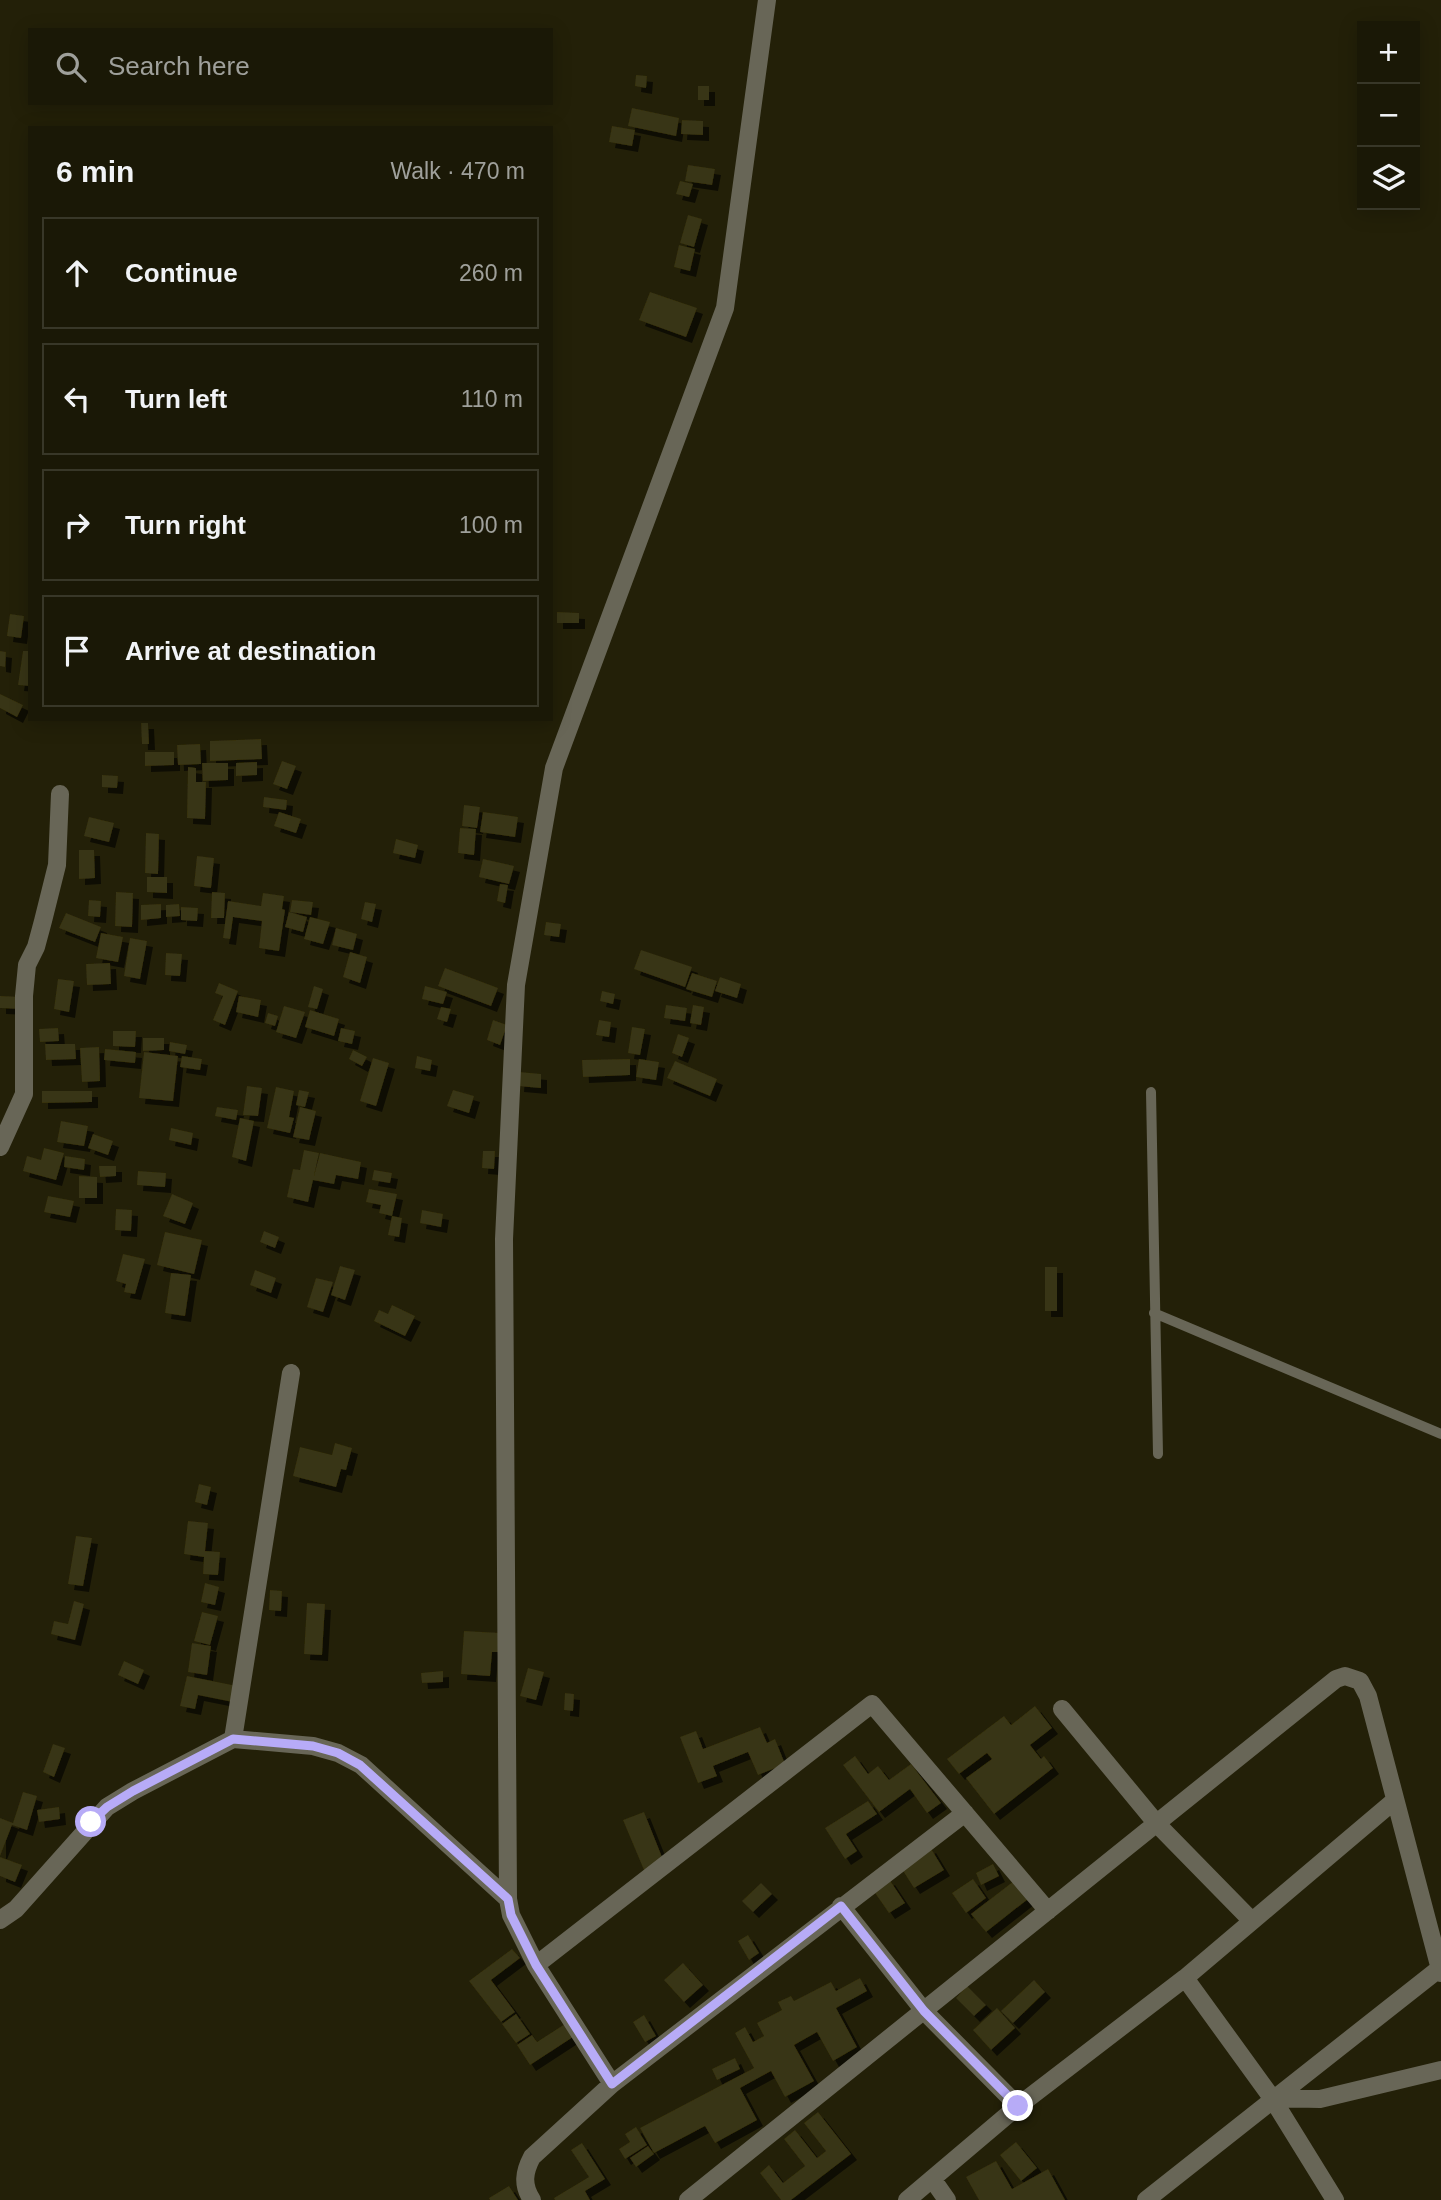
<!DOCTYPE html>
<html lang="en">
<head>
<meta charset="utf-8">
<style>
	:root { --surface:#1a1806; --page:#232110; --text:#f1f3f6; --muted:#9fa09b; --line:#383728 }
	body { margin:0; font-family:Helvetica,sans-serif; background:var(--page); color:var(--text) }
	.controls { position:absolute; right:21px; top:21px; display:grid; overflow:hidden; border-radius:0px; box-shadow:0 4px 18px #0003 }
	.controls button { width:63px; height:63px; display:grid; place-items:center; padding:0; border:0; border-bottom:2px solid var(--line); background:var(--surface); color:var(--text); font:35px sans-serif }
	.stop { position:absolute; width:21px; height:21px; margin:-16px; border:5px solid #b7abf7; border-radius:50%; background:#fff }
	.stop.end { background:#b7abf7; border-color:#fff; box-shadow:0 2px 7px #0008 }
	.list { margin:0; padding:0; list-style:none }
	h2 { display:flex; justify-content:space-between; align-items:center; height:91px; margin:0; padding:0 28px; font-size:30px }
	h2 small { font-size:23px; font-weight:400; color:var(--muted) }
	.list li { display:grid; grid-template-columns:46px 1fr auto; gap:21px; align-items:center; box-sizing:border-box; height:112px; margin:0 14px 14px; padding:0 14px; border:2px solid var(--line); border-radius:0px }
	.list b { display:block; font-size:26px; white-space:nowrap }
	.list em { font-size:23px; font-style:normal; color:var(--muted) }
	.icon { flex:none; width:38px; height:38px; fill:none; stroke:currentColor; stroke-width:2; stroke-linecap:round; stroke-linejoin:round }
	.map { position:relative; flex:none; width:1441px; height:2200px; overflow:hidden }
	.search { position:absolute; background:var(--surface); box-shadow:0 4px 18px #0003; left:28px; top:28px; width:525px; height:77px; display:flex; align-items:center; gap:18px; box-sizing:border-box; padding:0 24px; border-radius:0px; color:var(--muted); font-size:26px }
	.panel { position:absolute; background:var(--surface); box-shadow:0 4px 18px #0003; left:28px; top:126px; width:525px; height:595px; border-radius:0px }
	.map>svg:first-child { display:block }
	.building { fill:#393412; filter:url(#shadow) }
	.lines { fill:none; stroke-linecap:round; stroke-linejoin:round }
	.service { stroke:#686657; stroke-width:10 }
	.minor { stroke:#686657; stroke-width:18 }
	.route { stroke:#b7abf7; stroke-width:9 }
</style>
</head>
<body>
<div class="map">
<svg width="1441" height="2200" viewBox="0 0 1441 2200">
	<defs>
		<filter id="shadow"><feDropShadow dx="6" dy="6" stdDeviation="0" flood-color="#0009"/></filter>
	</defs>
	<rect width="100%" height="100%" fill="#232008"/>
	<path class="building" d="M636 75 647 76 646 88 635 86Z
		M698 86H709V100H698Z
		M632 108 679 118 676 136 628 126Z
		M682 120 703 121V135L681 134Z
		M612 126 635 130 632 146 609 142Z
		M688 165 715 169 712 185 685 181Z
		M680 181 693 184 689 197 676 194Z
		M688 215 702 219 694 247 680 243Z
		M679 245 695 249 690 271 674 267Z
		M650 292 697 308 686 337 639 320Z
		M557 612 579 613V623H557Z
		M10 614 24 616 21 638 7 636Z
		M0 651 6 652 5 667 0 666Z
		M23 651H30V686L18 685Z
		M0 694 23 705 17 717 0 708Z
		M141 723H148L149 744H142Z
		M261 739 262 759 210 761V741Z
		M200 744 201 764 178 765 177 745Z
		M145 752H174V765L145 766Z
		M282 761 296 766 287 789 273 784Z
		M257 762V775L236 776V763Z
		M202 763H228V780L203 781Z
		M188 767 196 768V782H206L205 819 187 818Z
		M102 775 118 776 117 788 102 787Z
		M264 797 287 800 286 810 263 807Z
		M464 805 480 807 477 828 462 826Z
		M279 812 301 819 296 833 274 826Z
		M483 812 518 817 515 837 480 832Z
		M89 817 114 823 109 842 84 836Z
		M460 828 476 829 474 855 458 853Z
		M146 833 159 834 158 874 145 873Z
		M396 839 418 845 415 858 393 853Z
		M79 850H94L95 878 79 879Z
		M197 856 214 858 211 888 194 886Z
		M483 859 514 866 509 884 479 877Z
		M147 877H167V893L147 892Z
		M500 884 508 885 505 903 497 901Z
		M116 892 133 893 132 927 115 926Z
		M212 892 225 893 224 918H211Z
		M263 893 284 896 282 909 285 910 279 951 259 948 262 921 233 917 230 939 223 938 228 901 261 906Z
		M89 900 101 901 100 917 88 916Z
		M292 900 313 902 311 915 290 912Z
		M365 902 376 904 372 922 361 919Z
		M161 904V918L141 920V905Z
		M179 904 180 916 166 917V905Z
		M181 907 198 908 197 921 181 920Z
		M289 912 307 917 303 932 285 927Z
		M66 913 101 927 95 942 59 928Z
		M310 917 330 922 323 944 304 939Z
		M546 922 561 924 559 937 544 935Z
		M336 928 357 934 353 950 332 945Z
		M101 933 123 937 118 962 96 958Z
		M130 938 147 941 140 979 124 976Z
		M641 950 692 967 685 987 634 969Z
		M350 952 367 957 360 983 343 977Z
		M166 953 182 954 180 976 165 975Z
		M110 963 111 984 87 985 86 964Z
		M445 968 498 988 491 1006 438 986Z
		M692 973 717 981 712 997 686 989Z
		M720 977 741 984 737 998 715 991Z
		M58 979 74 981 69 1012 54 1009Z
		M219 983 238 991 225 1025 213 1020 223 996 215 993Z
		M314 986 323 989 317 1009 308 1007Z
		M425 986 447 992 443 1004 422 999Z
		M602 991 615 994 613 1004 600 1001Z
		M0 996 23 997V1009L0 1008Z
		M239 996 261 1000 258 1017 236 1012Z
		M666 1005 687 1008 685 1021 664 1018Z
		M693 1005 704 1007 701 1025 690 1023Z
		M284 1006 305 1012 296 1038 276 1032Z
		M441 1007 451 1009 447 1022 437 1019Z
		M310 1010 339 1019 334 1036 305 1027Z
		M268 1013 278 1016 275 1026 265 1023Z
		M493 1020 507 1025 500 1045 487 1040Z
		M599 1020 611 1022 609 1037 596 1035Z
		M632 1027 645 1029 640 1055 628 1053Z
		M58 1028 59 1041 40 1042 39 1029Z
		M341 1028 355 1031 352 1044 338 1041Z
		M113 1031H136L135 1047 113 1046Z
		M678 1034 689 1038 682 1057 672 1053Z
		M143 1038H164V1050L143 1051Z
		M170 1042 187 1045 185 1054 169 1051Z
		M45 1044H75L76 1059 46 1060Z
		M99 1047 100 1081 82 1082 80 1048Z
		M105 1049 136 1052 135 1063 104 1060Z
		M353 1050 367 1057 362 1066 349 1059Z
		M144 1052 178 1056 173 1101 139 1098Z
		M182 1056 202 1059 200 1070 180 1067Z
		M417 1056 432 1060 430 1071 415 1068Z
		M373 1058 389 1063 376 1106 360 1101Z
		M630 1059V1075L583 1077 582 1060Z
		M639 1059 659 1062 656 1080 636 1077Z
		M675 1061 717 1079 710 1096 667 1078Z
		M519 1072 541 1074V1088L518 1086Z
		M247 1086 262 1088 258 1116 243 1115Z
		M276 1087 294 1091 289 1117 294 1118 290 1133 267 1128Z
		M299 1090 309 1092 305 1107 296 1105Z
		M453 1090 474 1096 469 1113 447 1106Z
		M42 1091H92V1102L42 1103Z
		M217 1107 238 1110 236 1120 215 1116Z
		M300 1107 316 1111 309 1140 293 1137Z
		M240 1118 254 1121 246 1161 232 1157Z
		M61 1121 88 1126 84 1146 57 1142Z
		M171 1128 193 1133 191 1145 169 1140Z
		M93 1134 113 1141 108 1155 88 1148Z
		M44 1148 64 1153 56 1180 23 1171 27 1156 41 1160Z
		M304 1150 319 1153 314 1176 320 1153 361 1162 358 1179 336 1175 334 1184 313 1180 308 1202 287 1197 293 1169 300 1170Z
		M483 1151H495L494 1169 482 1168Z
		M65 1156 85 1159 84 1170 64 1167Z
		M99 1166H116V1176L100 1177Z
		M374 1170 392 1173 390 1183 372 1180Z
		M138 1171 166 1173 165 1187 137 1185Z
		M79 1176 97 1177V1198H79Z
		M369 1189 397 1194 392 1216 379 1213 381 1205 366 1202Z
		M172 1194 193 1203 185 1224 163 1216Z
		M48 1196 74 1201 70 1217 44 1212Z
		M116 1209 132 1210 131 1231 115 1230Z
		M422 1210 443 1214 441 1227 420 1223Z
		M392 1216 402 1218 399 1237 388 1235Z
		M264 1231 279 1237 275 1248 260 1242Z
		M165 1232 202 1240 194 1274 157 1265Z
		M123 1254 145 1259 135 1294 124 1292 126 1284 116 1281Z
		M340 1266 355 1270 345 1300 331 1295Z
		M1045 1267H1057V1311H1045Z
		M255 1270 276 1278 271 1293 250 1285Z
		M171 1273 191 1275 185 1316 165 1313Z
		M316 1278 333 1282 323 1312 307 1307Z
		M392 1305 415 1316 405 1336 374 1321 379 1310 388 1314Z
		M335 1443 352 1448 346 1470 341 1469 336 1487 293 1476 300 1447 332 1455Z
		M199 1484 211 1487 207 1505 195 1502Z
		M188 1521 208 1523 205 1551 220 1552 218 1575 203 1574 204 1557 184 1554Z
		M76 1536 92 1538 83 1586 68 1584Z
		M205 1583 219 1587 215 1605 201 1602Z
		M270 1590 282 1591 281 1611 269 1610Z
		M74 1601 84 1604 75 1640 51 1634 54 1621 68 1624Z
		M307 1603 325 1604 322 1655 304 1654Z
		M202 1612 218 1616 210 1645 194 1641Z
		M464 1631 501 1633 500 1652H492L490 1676 461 1674Z
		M192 1643 211 1646 207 1675 188 1672Z
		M124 1661 144 1670 138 1684 118 1675Z
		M528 1668 544 1672 536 1700 520 1696Z
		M443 1671V1682L422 1683 421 1673Z
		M187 1676 237 1686 233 1702 198 1695 195 1709 180 1706Z
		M565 1693 574 1694 573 1711 564 1710Z
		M1035 1706 1052 1728 1030 1745 1041 1759 1044 1756 1053 1768 994 1814 966 1778 992 1759 987 1753 959 1774 947 1759 1004 1716 1011 1725Z
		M760 1727 767 1743 775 1739 785 1764 758 1775 748 1752 713 1766 717 1776 698 1783 680 1737 696 1731 703 1749Z
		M53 1744 65 1748 54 1777 43 1772Z
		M855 1756 868 1774 878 1766 889 1780 911 1764 941 1803 927 1813 910 1789 879 1812 843 1765Z
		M23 1792 37 1796 27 1830 12 1825 0 1856V1818L13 1823Z
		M868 1801 877 1814 846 1834 857 1851 845 1859 825 1828Z
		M59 1807 60 1819 39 1822 37 1810Z
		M644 1812 664 1862 644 1870 623 1820Z
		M930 1847 944 1870 914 1888 900 1866Z
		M0 1857 22 1865 15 1882 0 1876Z
		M993 1864 999 1876 981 1885 976 1873Z
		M889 1879 905 1903 889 1913 873 1890Z
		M973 1879 986 1898 966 1913 952 1893Z
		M1014 1881 1028 1899 986 1932 971 1914Z
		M761 1883 772 1894 753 1912 742 1901Z
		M748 1935 759 1953 749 1960 738 1941Z
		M512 1949 520 1958 491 1980 515 2012 501 2022 469 1981Z
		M683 1963 703 1985 684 2002 664 1980Z
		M860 1978 867 1991 836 2008 857 2047 833 2061 817 2032 794 2045 814 2081 785 2097 771 2071 740 2088 757 2120 715 2143 705 2126 654 2153 640 2128 754 2068 735 2033 745 2027 753 2042 764 2036 757 2023 782 2010 778 2002 791 1996 794 2001 831 1982 836 1991Z
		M1034 1980 1045 1992 1013 2023 1001 2011Z
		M967 1986 986 2005 974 2016 956 1998Z
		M997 2008 1015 2028 991 2050 973 2030Z
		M516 2014 530 2034 516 2043 502 2024Z
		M644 2015 656 2036 645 2042 633 2022Z
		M565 2024 573 2037 530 2065 517 2045 532 2035 537 2042Z
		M735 2058 740 2069 717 2080 712 2069Z
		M818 2112 851 2154 791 2200H781L760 2173 769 2165 783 2183 805 2166 784 2139 795 2130 817 2158 826 2151 804 2123Z
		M636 2127 647 2145 625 2159 619 2149 630 2142 625 2134Z
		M1016 2142 1037 2168 1021 2181 1000 2155Z
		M582 2143 605 2179 585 2191 590 2200H555L554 2198 589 2177 571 2150Z
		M648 2146 654 2154 636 2167 630 2158Z
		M996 2161 1012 2189 1048 2169 1065 2200H979L966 2177Z
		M509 2186 518 2200H490L489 2198Z"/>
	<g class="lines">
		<path class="service" d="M1151 1092 1158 1454
			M1154 1313 1441 1434"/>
		<path class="minor" d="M0 1147 24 1094V996L27 965 36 947 43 921 57 865 60 794
			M1062 1709 1157 1824 1252 1921
			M233 1739 291 1373
			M841 1906 924 2011 1018 2106
			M0 1920 16 1909 107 1807 133 1791 233 1739 313 1746 338 1753 361 1765 508 1899
			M536 1965 872 1704 1048 1911
			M1185 1978 1272 2098 1320 2099 1441 2070
			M612 2084 536 1965 511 1915 508 1899 504 1239 516 985 554 768 725 308 767 0
			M1272 2098 1335 2200
			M933 2180 947 2200
			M532 2200C522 2185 524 2172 532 2157L612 2084 965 1813
			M688 2200 1336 1679 1345 1676 1360 1681 1368 1696 1441 1973
			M907 2200 1018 2106 1185 1978 1394 1801
			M1146 2200 1440 1968"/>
	</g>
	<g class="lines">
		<path class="route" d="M91 1822 107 1807 133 1791 233 1739 313 1746 338 1753 360 1765 508 1899 511 1915 536 1965 612 2084 841 1906 924 2011 1018 2106"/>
	</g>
</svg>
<div class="controls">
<button>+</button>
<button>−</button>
<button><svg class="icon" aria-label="layers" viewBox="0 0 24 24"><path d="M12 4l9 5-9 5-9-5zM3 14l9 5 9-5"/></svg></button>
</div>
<div class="stop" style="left:91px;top:1822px"></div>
<div class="stop end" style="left:1018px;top:2106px"></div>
<div class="search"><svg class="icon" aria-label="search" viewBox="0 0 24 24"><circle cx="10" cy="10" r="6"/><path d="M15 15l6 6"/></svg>Search here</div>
<section class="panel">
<h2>6 min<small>Walk · 470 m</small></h2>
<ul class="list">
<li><svg class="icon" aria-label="ahead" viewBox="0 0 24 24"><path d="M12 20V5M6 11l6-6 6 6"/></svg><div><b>Continue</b></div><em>260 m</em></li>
<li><svg class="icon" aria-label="left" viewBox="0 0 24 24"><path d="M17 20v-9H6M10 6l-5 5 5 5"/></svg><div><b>Turn left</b></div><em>110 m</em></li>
<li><svg class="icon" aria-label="right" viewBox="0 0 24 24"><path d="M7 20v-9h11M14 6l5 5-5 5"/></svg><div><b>Turn right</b></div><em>100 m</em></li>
<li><svg class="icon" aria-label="arrive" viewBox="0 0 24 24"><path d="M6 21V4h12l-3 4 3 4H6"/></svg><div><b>Arrive at destination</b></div></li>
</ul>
</section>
</div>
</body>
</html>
